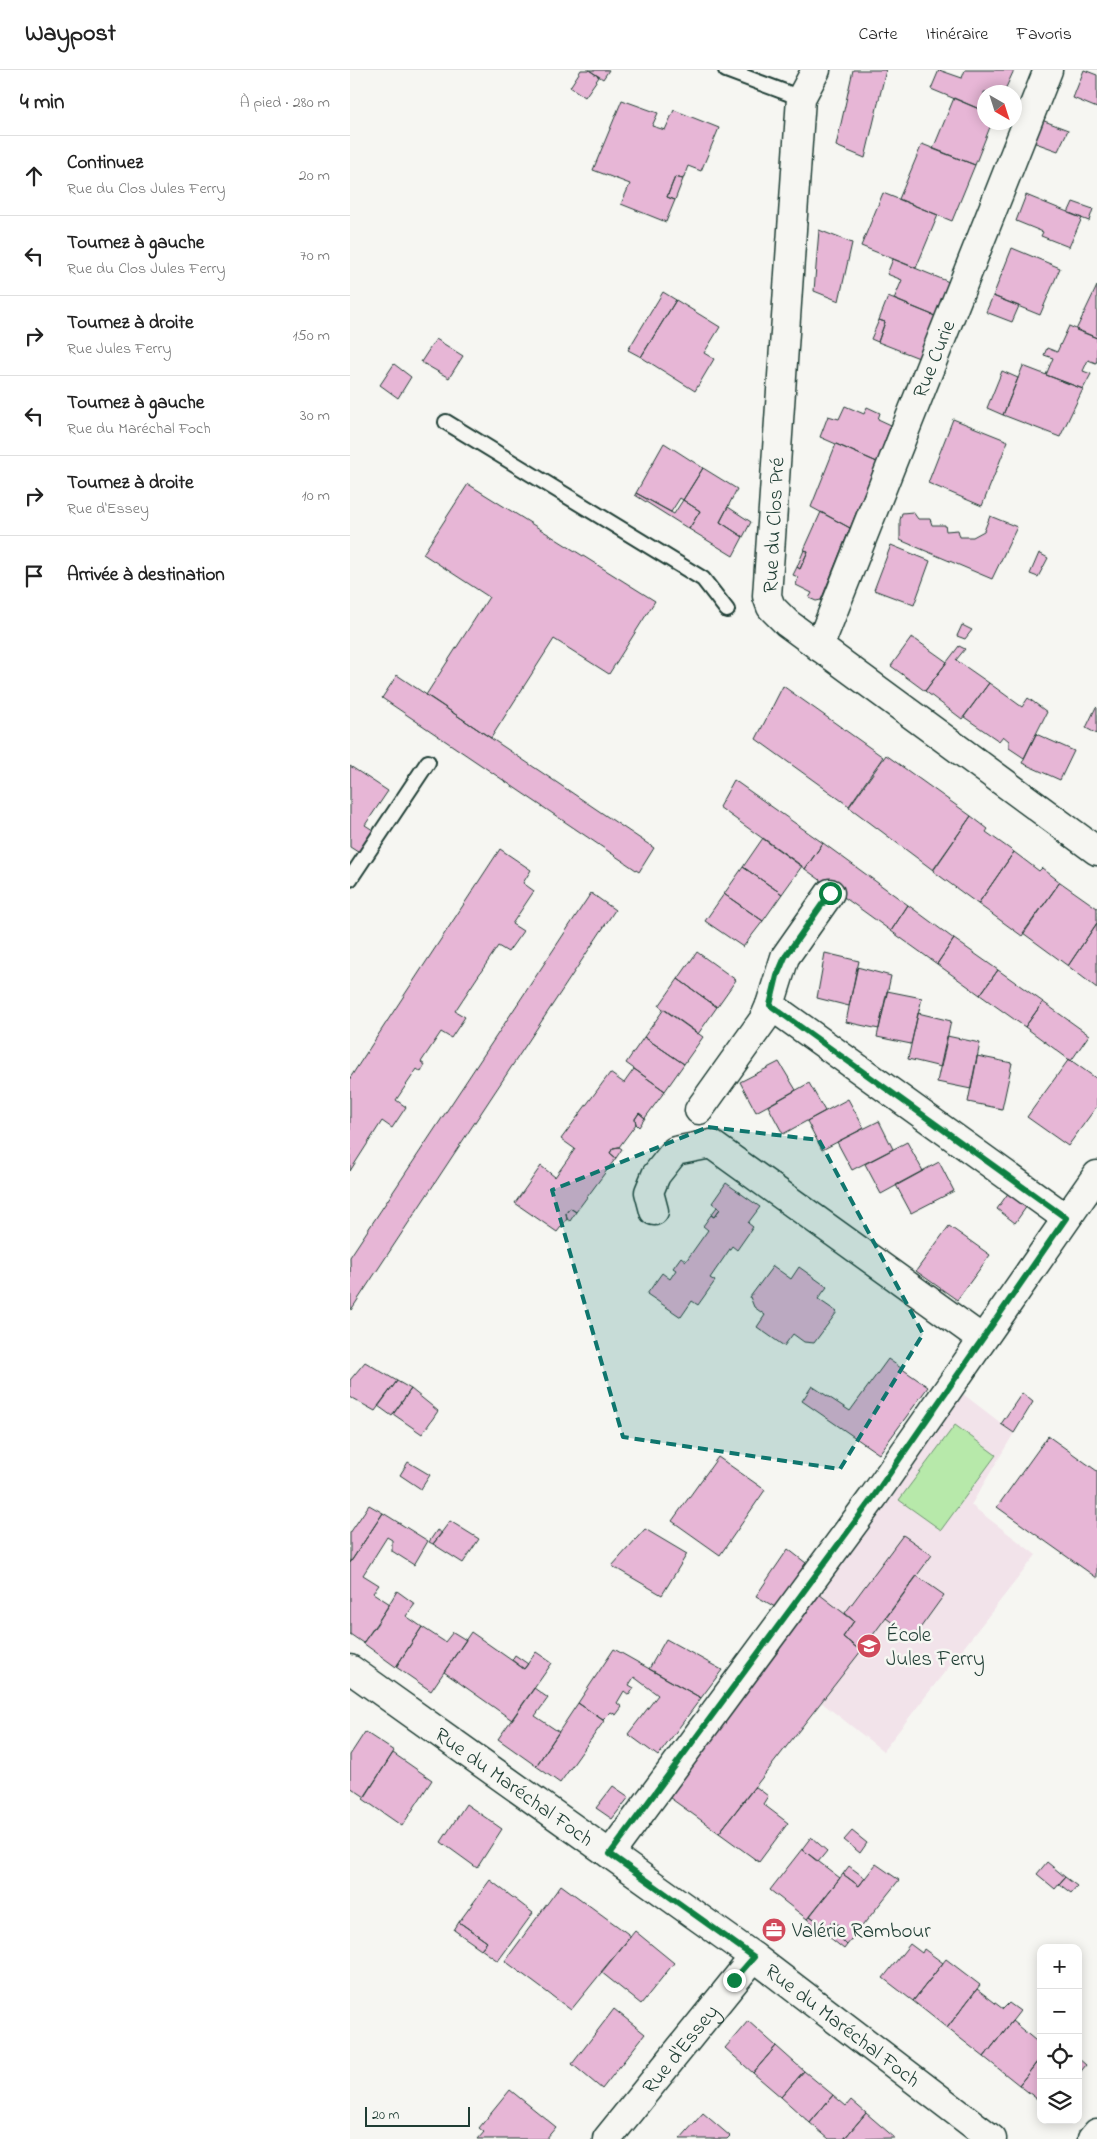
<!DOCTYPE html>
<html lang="fr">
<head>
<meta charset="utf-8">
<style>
	:root { --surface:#fff; --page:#f6f6f6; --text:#222; --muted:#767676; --line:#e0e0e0 }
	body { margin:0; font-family:"Indie Flower",sans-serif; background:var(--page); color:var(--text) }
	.controls { position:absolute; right:15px; bottom:15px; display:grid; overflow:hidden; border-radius:10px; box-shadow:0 2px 12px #0003 }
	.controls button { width:45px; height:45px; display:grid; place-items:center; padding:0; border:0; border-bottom:1px solid var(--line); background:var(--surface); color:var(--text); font:25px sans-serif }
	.compass { position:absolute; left:627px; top:15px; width:45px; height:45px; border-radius:50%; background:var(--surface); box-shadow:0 2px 12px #0003; rotate:141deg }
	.scale { position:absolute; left:15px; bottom:12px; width:105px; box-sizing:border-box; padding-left:5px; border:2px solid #1f3d34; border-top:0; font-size:14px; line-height:18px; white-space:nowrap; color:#1f3d34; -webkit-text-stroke:4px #f6f6f2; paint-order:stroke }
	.stop { position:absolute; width:15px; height:15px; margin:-11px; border:4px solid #0b8043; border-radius:50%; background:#fff }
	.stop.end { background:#0b8043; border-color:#fff; box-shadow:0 1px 5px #0008 }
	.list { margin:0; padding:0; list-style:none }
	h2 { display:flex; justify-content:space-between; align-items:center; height:65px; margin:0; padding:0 20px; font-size:21px }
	h2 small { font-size:16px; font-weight:400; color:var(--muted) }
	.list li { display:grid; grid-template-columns:32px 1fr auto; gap:15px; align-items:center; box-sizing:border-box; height:80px; padding:0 20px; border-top:1px solid var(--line) }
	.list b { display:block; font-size:19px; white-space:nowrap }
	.list p { margin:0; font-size:16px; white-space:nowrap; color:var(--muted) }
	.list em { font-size:16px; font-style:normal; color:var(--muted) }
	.icon { flex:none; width:28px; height:28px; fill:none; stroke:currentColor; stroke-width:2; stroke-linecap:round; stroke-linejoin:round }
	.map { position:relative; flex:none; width:747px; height:2069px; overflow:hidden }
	header { display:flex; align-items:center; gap:30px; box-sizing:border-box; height:70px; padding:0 25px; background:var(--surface); border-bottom:1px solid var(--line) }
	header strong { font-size:24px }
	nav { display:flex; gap:28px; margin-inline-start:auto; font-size:18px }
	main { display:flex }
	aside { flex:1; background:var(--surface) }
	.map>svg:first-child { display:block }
	.built { fill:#f2e3ea }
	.green { fill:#b7e9aa; stroke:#6b936f }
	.building { fill:#e7b6d6; stroke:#1f3d34 }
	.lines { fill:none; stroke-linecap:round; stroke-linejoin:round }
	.lane-casing { stroke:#1f3d34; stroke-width:18 }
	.street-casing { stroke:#1f3d34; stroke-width:31 }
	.lane { stroke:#f6f6f2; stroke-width:14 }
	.street { stroke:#f6f6f2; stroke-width:28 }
	.route { stroke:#0b8043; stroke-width:6 }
	.marked { fill:#0f766e; fill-opacity:0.2; stroke:#0f766e; stroke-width:4; stroke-dasharray:10 6; stroke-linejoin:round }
	.labels { text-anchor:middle; stroke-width:5; stroke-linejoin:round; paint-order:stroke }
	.street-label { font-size:21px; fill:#1f3d34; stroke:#f6f6f2 }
	.poi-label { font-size:21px; fill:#1f3d34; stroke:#f6f6f2; text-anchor:start }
</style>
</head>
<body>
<header>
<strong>Waypost</strong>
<nav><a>Carte</a><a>Itinéraire</a><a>Favoris</a></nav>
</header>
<main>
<aside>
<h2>4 min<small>À pied · 280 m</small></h2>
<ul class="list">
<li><svg class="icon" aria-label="ahead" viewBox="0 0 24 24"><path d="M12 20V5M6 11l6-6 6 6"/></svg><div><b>Continuez</b><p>Rue du Clos Jules Ferry</p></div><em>20 m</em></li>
<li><svg class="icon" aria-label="left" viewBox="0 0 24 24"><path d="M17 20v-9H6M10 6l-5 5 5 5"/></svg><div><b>Tournez à gauche</b><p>Rue du Clos Jules Ferry</p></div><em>70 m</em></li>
<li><svg class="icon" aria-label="right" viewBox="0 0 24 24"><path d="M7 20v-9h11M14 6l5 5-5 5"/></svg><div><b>Tournez à droite</b><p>Rue Jules Ferry</p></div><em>150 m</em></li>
<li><svg class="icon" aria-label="left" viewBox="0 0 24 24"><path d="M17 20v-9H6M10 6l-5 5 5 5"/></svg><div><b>Tournez à gauche</b><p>Rue du Maréchal Foch</p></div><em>30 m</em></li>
<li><svg class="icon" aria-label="right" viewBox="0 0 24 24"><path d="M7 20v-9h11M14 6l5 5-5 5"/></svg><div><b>Tournez à droite</b><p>Rue d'Essey</p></div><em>10 m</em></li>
<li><svg class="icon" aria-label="arrive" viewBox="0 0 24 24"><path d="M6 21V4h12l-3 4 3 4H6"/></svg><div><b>Arrivée à destination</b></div></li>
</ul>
</aside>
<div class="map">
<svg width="747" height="2069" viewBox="0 0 747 2069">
	<rect width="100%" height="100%" fill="#f6f6f2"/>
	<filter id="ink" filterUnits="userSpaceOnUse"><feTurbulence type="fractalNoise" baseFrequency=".02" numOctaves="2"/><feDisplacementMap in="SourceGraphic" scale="10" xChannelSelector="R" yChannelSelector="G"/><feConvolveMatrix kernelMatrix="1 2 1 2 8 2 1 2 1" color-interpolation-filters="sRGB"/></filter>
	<g filter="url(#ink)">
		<path class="built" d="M613 1324 664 1363 621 1435 686 1485 533 1681 471 1632 465 1521Z"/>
		<path class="green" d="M605 1355 646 1385 591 1460 549 1430Z"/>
		<path class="building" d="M231 0H239L249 7 235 27 220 17Z
			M239 0H259L253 9Z
			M503 0H536L515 88 486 76Z
			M589 0 612 8 615 0H664L654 22H634V41L581 19Z
			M734 0 747 5V38L723 28Z
			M604 28 634 41V52H642L625 95 583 79Z
			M272 30 308 43 302 56 315 60 324 40 369 58 351 101 338 96 333 109 325 107 317 127 325 130 316 152 271 134 280 114 243 100Z
			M689 49 718 60 708 81 680 71Z
			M572 74 625 95 602 151 549 129Z
			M325 107 333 109 325 130 317 127Z
			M533 123 588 145 566 198 511 176Z
			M676 125 732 148 719 177 691 166 693 162 666 151Z
			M723 132 743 139 739 151 718 143Z
			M469 160 502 173 489 231 464 221Z
			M662 178 710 198 690 245 643 226Z
			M543 189 599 212 585 246 544 229 552 210 537 204Z
			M747 216V268L726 260Z
			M313 222 326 230 291 287 278 280Z
			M643 226 669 236 662 252 636 242Z
			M538 227 585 246 569 288 528 272 535 252 529 250Z
			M326 230 370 257 354 283 364 289 345 321 291 287Z
			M529 250 535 252 528 272 521 269Z
			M719 256 747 268V290L746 293 738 290 733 301 741 304 733 319 696 305 703 288 694 285 697 278 707 282Z
			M86 269 113 286 99 308 71 292Z
			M44 294 61 307 48 328 30 315Z
			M673 296 733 319 710 367 653 345Z
			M652 301 668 308 653 345 637 338Z
			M495 336 514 344 517 337 530 343 528 349 541 355 527 392 470 367 478 346 489 349Z
			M603 349 658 371 632 436 578 413Z
			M314 373 353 398 333 430 330 428 321 442 286 423Z
			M486 374 527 392 500 458 461 437Z
			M353 398 387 419 370 452 393 467 383 486 339 459 350 441 333 430Z
			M118 414 305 531 259 604 204 569 141 668 76 625 139 527 73 484Z
			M286 423 324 444 333 430 350 441 339 459 285 425Z
			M378 437 401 452 393 467 370 452Z
			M471 442 500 458 471 530 466 531 459 528 462 523 446 515 448 507 443 505 447 497 450 499 458 481 454 480Z
			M563 442 568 449H580L582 455H595L596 461 608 460 610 467H623L634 461 640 446 667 457 642 509 550 470V450L552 443Z
			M541 475 580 491 564 535 524 520Z
			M454 480 458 481 450 499 447 497Z
			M689 483 698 488 688 507 680 504Z
			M612 555 622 560 615 569 607 566Z
			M562 567 597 592 575 621 541 596Z
			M609 576 615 579 606 590 639 613 612 649 575 621Z
			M47 605 304 778 289 802 32 628Z
			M639 613 672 637 678 628 697 642 674 688 659 678V671L653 666 649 671 614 647Z
			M433 616 533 687 499 736 406 669Z
			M746 637 747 638V664L736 658Z
			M686 664 724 681 710 710 672 693Z
			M536 685 621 746 583 800 499 737Z
			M0 696 38 721 15 755 26 762 11 784 0 777Z
			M384 710 473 773 455 799 369 737Z
			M621 746 638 759 636 762 664 782 628 834 583 801Z
			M413 768 452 796 432 824 393 797Z
			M473 773 558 835 541 861 455 799Z
			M150 779 181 800 173 813 184 821 162 854 173 861 158 882 148 876 105 941 115 947 101 968 91 962 71 992 75 995 71 1002 67 999 46 1030 56 1037 42 1058 32 1051 0 1101V1008Z
			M664 782 689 801 692 798 710 812 672 866 628 834Z
			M393 797 432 824 413 851 374 824Z
			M710 812 747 838V853L718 896 673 863Z
			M241 823 265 840 1 1240 0 1187Z
			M374 824 413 851 393 877 355 851Z
			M558 835 604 869 587 894 541 861Z
			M747 853V918L718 896Z
			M604 869 648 900 630 925 587 894Z
			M347 882 386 910 367 937 328 909Z
			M475 883 509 891 499 936 467 928Z
			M507 897 541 906 529 959 496 952Z
			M648 900 693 932 675 957 630 925Z
			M328 909 367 937 348 964 309 936Z
			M537 921 572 928 561 974 527 967Z
			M693 932 739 965 721 991 675 957Z
			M314 939 353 967 334 994 294 967Z
			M568 943 601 951 591 997 558 989Z
			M597 966 630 973 621 1019 587 1012Z
			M294 967 334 994 315 1021 276 993Z
			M627 986 662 993 652 1039 618 1032Z
			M719 989 747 1009V1036L718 1076 677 1047Z
			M429 992 446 1020 406 1042 390 1012Z
			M284 999 315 1021 295 1048 289 1043 285 1049 286 1054 269 1077 263 1078 260 1083 266 1088 226 1142 220 1138 216 1143 217 1149 207 1162 165 1133 191 1096 205 1107 225 1079 211 1069 260 1003 274 1013Z
			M459 1013 475 1041 433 1064 418 1036Z
			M498 1029 514 1058 472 1080 457 1051Z
			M289 1043 295 1048 289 1057 286 1054 285 1049Z
			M529 1051 543 1079 502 1100 487 1072Z
			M557 1072 573 1101 531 1124 515 1094Z
			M269 1077 272 1079 266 1088 260 1083 263 1078Z
			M589 1092 604 1121 561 1143 546 1115Z
			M376 1113 410 1137 398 1153 403 1157 387 1180 382 1176 360 1208 365 1211 348 1235 342 1231 331 1247 297 1224 312 1203 320 1209 326 1200 323 1198 331 1187 336 1191 358 1160 353 1156 361 1145 364 1147 370 1139 362 1133Z
			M659 1122 677 1136 665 1153 647 1139Z
			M367 1137 370 1139 364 1147 361 1145Z
			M220 1138 226 1142 220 1151 217 1149 216 1143Z
			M599 1156 640 1185 607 1230 566 1201Z
			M423 1196 441 1209 449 1197 477 1217 468 1229 487 1242 464 1273 454 1272 443 1264 434 1276 407 1257 415 1245 404 1237 400 1227Z
			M538 1289 578 1317 529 1384 452 1331 462 1316 500 1341Z
			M15 1292 47 1311 25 1341 0 1327V1310Z
			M47 1311 61 1319 42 1346 28 1336Z
			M61 1319 88 1341 72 1364 43 1344Z
			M672 1323 683 1332 664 1363 651 1354Z
			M698 1366 747 1401V1508L647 1437Z
			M368 1387 415 1420 370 1485 322 1451Z
			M58 1392 80 1405 71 1419 50 1405Z
			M19 1435 33 1443 0 1493V1463Z
			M33 1443 78 1471 64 1495 42 1481V1470L37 1467 13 1505 29 1515 23 1523 40 1534 13 1573 0 1564V1493Z
			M100 1451 129 1469 113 1493 83 1474Z
			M295 1459 337 1484 312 1525 262 1496Z
			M87 1460 92 1463 83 1474 79 1472Z
			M553 1465 582 1485 511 1581 493 1567 504 1551 495 1543Z
			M438 1479 456 1493 425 1537 406 1526Z
			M567 1506 594 1525 563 1568 536 1548Z
			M47 1521 65 1534 56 1546 72 1557 46 1597 13 1573 27 1554Z
			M465 1521 504 1551 493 1567 511 1581 369 1763 316 1725Z
			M72 1557 95 1572 103 1562 116 1570 81 1621 46 1597Z
			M121 1562 174 1599 186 1582 202 1593 162 1650 94 1602Z
			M316 1569 372 1600 351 1628 299 1599Z
			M264 1579 351 1628 308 1686 278 1664 308 1625 284 1607 279 1615 284 1618 279 1625 274 1621 267 1633 272 1637 266 1645 261 1642 253 1650 228 1633Z
			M165 1585 178 1594 174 1599 162 1590Z
			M184 1618 198 1628 185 1646 209 1662 186 1696 148 1669Z
			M228 1633 254 1651 210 1713 186 1696Z
			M15 1662 44 1681 15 1727 0 1717V1685Z
			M43 1683 82 1710 52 1756 13 1729Z
			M263 1716 279 1727 262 1749 246 1738Z
			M405 1716 418 1726 413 1734 438 1753 409 1792 369 1763Z
			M116 1734 152 1759 127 1798 91 1772Z
			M502 1761 517 1773 510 1783 494 1770Z
			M461 1767 477 1781 468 1792 452 1779Z
			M452 1779 490 1808 457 1849 420 1820Z
			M697 1792 715 1807 705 1819 687 1804Z
			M526 1794 549 1810 497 1875 488 1866 494 1859 483 1851 477 1858 460 1846 493 1804 509 1816Z
			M499 1796 515 1808 509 1816 493 1804Z
			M715 1807 727 1816 721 1823 709 1814Z
			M140 1810 183 1843 148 1891 131 1879 137 1872 109 1852Z
			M211 1815 281 1866 221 1940 155 1891Z
			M460 1846 477 1858 483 1851 494 1859 488 1866 497 1875 494 1879 457 1849Z
			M109 1852 137 1872 131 1879 104 1860Z
			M285 1861 324 1893 291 1934 251 1902Z
			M560 1874 572 1883 574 1879 593 1893 563 1931 533 1908Z
			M596 1889 630 1915 597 1958 563 1931Z
			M627 1919 653 1939 659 1933 670 1941 634 1987 597 1958Z
			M264 1939 295 1964 252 2019 222 1994Z
			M398 1951 426 1976 403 2003 375 1978Z
			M662 1951 691 1975V1987L669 2015 634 1987Z
			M426 1976 454 2001 431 2027 403 2003Z
			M691 1987V2032L669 2015Z
			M728 1988 736 1995 728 2005Z
			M454 2001 483 2025 460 2053 431 2027Z
			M160 2020 206 2057 196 2069H128L134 2062 129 2058Z
			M483 2025 496 2036 501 2030 516 2043 494 2069H479L460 2053Z
			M353 2043 380 2066 377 2069H330Z
			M516 2043 545 2068 494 2069Z"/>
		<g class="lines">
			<defs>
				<path id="lane" d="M376 0 451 28
					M96 352 353 509 377 540
					M0 809 78 692"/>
				<g id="street">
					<path d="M466 0 451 28 417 526 421 537 437 553 747 781"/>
					<path id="s1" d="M469 577 698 0"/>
					<path d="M420 935 716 1148"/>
					<path d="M349 1040 414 949 420 935 435 887 480 823"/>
					<path d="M304 1141 299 1122 306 1105 325 1081 361 1074 632 1269"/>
					<path id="s2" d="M0 1599 404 1887 642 2069"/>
					<path d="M260 1784 524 1426 747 1105"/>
					<path id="s3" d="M257 2069 404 1887"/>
					<path d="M742 2069 747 2063"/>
				</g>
			</defs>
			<use href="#lane" class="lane-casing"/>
			<use href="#street" class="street-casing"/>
			<use href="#lane" class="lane"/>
			<use href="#street" class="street"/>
		</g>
	</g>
	<g class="lines" filter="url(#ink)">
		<path class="route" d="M384 1910 404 1887 260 1784 524 1426 716 1148 420 935 427 906 435 887 480 823"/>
	</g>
	<path class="marked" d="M358 1057 469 1070 573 1264 490 1399 273 1367 202 1120Z"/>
	<defs>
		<symbol id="school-disc" viewBox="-11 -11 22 22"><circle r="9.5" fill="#d1495b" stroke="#f6f6f2"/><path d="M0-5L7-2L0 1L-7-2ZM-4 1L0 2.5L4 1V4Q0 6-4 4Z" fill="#fff"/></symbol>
		<symbol id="office-disc" viewBox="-11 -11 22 22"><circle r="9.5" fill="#d1495b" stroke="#f6f6f2"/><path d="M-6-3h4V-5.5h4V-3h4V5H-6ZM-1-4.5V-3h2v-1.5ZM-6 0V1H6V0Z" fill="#fff"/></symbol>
	</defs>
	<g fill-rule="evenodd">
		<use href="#school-disc" x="505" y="1562" width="28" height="28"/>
		<use href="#office-disc" x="410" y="1846" width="28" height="28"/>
	</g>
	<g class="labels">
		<g class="street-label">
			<text dy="7" stroke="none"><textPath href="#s1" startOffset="310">Rue Curie</textPath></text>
			<text transform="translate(423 455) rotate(-87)" y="7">Rue du Clos Pré</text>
			<text dy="7" stroke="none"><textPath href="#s2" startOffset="202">Rue du Maréchal Foch</textPath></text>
			<text dy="7" stroke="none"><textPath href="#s2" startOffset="608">Rue du Maréchal Foch</textPath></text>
			<text dy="7" stroke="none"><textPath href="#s3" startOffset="116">Rue d'Essey</textPath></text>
		</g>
		<g class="poi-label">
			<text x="536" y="1571">École<tspan x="536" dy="24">Jules Ferry</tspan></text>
			<text x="442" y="1867">Valérie Rambour</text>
		</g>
	</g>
</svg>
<div class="controls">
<button>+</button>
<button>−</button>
<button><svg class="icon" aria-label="locate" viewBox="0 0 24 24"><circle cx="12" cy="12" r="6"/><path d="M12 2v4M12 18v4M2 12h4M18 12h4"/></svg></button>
<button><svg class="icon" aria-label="layers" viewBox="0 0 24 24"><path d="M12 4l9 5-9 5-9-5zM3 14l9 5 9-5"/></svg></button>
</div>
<svg class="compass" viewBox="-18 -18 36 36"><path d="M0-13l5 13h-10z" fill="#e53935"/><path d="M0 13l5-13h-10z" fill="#767676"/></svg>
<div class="scale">20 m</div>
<div class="stop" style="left:480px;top:823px"></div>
<div class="stop end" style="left:384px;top:1910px"></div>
</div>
</main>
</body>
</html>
